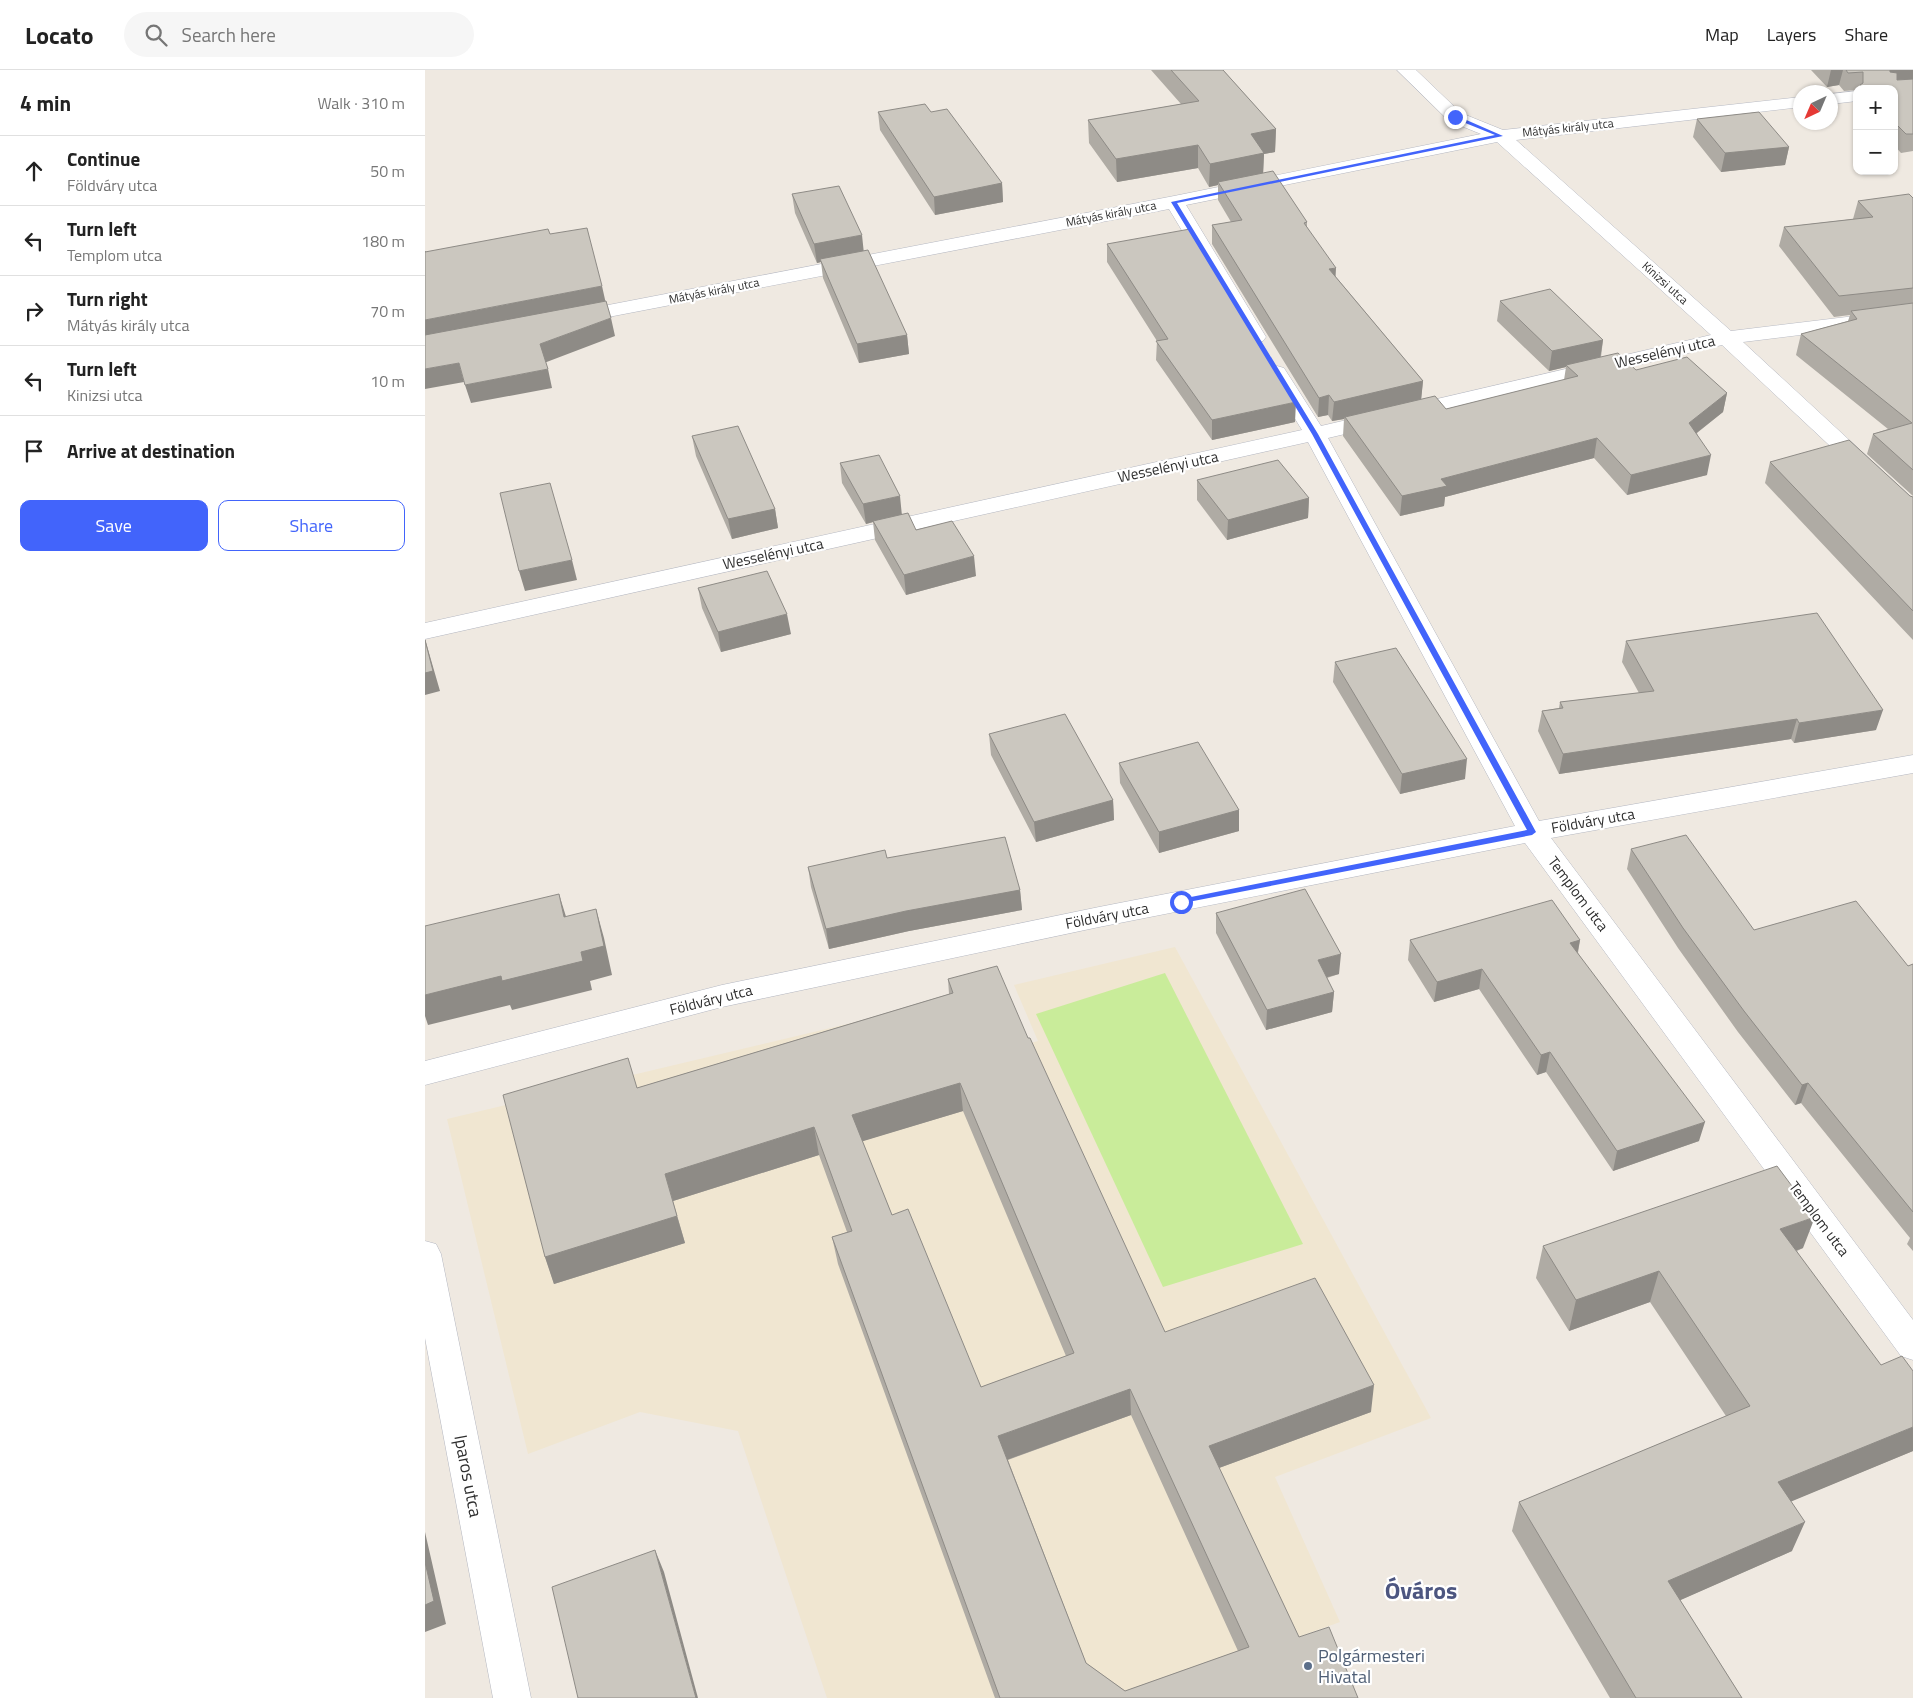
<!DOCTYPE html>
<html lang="en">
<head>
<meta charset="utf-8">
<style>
	:root { --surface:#fff; --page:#f6f6f6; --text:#222; --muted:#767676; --line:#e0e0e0; --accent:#4264fb }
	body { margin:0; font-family:"Titillium Web",sans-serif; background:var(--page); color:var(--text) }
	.controls { position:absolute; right:15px; top:15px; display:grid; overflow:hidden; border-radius:10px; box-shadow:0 1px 4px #0004 }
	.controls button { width:45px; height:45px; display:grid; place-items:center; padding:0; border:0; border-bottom:1px solid var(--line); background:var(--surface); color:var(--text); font:25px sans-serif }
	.compass { position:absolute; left:1368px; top:15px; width:45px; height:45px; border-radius:50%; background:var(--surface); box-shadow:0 1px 4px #0004; rotate:224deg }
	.stop { position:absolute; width:15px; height:15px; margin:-11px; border:4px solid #4264fb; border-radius:50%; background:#fff }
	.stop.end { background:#4264fb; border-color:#fff; box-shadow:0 1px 5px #0008 }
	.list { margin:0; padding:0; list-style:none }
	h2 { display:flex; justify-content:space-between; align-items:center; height:65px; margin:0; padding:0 20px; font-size:21px }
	h2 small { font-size:16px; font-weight:400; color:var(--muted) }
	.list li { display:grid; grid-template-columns:32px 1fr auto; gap:15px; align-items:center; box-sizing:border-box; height:70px; padding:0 20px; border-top:1px solid var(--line) }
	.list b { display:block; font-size:19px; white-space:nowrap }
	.list p { margin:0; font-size:16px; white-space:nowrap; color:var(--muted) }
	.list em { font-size:16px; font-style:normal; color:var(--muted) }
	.actions { display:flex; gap:10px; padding:15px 20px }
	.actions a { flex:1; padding:11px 0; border:1px solid var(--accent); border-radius:10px; text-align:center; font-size:18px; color:var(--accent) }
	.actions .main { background:var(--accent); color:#fff }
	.icon { flex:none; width:28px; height:28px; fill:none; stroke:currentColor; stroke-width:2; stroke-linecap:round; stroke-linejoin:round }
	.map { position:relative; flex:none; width:1488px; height:1628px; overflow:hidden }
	header { display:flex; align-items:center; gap:30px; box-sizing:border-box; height:70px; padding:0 25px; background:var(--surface); border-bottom:1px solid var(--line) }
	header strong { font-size:24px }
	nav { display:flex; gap:28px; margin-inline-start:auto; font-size:18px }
	.search { width:350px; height:45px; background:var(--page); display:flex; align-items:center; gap:12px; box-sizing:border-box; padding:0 18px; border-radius:28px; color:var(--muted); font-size:19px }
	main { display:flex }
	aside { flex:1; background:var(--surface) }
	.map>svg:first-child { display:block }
	.education { fill:#f0e6d1 }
	.pitch { fill:#c9ec9a }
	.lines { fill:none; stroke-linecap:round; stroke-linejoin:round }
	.minor-casing { stroke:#b4b7c1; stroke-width:1 }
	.minor { fill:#fff; fill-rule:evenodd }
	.wall { fill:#afaba4; fill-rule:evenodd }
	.shaded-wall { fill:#8e8b86 }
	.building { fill:#cbc7bf; stroke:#8e8b86; fill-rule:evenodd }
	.route { fill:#4264fb }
	.service-dot { fill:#5c6f8a; stroke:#fff; stroke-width:2 }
	.labels { text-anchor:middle; stroke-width:4.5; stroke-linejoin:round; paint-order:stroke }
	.far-street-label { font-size:12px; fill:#2e2e2e; stroke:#fff }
	.street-label { font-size:15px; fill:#2e2e2e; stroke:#fff }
	.near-street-label { font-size:18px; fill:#2e2e2e; stroke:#fff }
	.near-service-label { font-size:18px; fill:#4e5e75; stroke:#fff; text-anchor:start }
	.near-district-label { font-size:24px; font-weight:bold; fill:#4d5680; stroke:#fff }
</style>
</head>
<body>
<header>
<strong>Locato</strong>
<div class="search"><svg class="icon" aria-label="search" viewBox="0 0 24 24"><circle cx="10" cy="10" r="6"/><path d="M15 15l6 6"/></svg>Search here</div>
<nav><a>Map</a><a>Layers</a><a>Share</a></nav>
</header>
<main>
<aside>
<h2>4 min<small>Walk · 310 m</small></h2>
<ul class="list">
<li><svg class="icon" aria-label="ahead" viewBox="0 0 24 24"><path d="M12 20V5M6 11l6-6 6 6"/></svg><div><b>Continue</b><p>Földváry utca</p></div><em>50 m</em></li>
<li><svg class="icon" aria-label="left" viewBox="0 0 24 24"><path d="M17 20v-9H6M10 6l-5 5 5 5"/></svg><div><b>Turn left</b><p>Templom utca</p></div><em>180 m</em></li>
<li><svg class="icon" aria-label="right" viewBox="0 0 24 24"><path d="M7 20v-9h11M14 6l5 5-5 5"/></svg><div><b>Turn right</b><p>Mátyás király utca</p></div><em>70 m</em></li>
<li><svg class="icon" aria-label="left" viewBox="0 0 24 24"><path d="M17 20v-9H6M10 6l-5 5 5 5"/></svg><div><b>Turn left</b><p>Kinizsi utca</p></div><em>10 m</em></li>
<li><svg class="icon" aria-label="arrive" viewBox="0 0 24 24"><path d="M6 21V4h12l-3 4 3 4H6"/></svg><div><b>Arrive at destination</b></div></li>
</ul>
<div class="actions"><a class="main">Save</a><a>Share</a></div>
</aside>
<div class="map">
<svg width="1488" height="1628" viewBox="0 0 1488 1628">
	<rect width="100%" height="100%" fill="#efe9e1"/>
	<path class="education" d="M750 877 1006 1348 850 1407 915 1552 801 1593 815 1628H402L313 1361 215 1342 103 1384 22 1049 498 936 522 997 613 971 589 915Z"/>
	<path class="pitch" d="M740 903 878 1174 738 1217 611 944Z"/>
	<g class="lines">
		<defs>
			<path id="minor" d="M972 0H991L1036 43 1078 60 1376 27V37L1091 70 1306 261 1488 239V251L1318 272 1488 429V448L1480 446 1297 275 903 368 1114 751 1488 685V703L1126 768 1488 1250V1290L1476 1286 1100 773 674 857 297 937 0 1015V991L297 915 674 837 1090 756 883 372 0 569V553L877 360 841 302 845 298 852 296 859 298 896 356 1286 265 1072 72 761 135 841 267 838 271 831 273 824 271 821 267 744 139 147 254 140 252 137 248 140 244 147 242 749 126 1056 64 1024 51Z
				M1432 21V31L1406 34V24Z
				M0 1171 11 1174 16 1184 106 1628H68L0 1268Z"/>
		</defs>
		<use href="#minor" class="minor-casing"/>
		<use href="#minor" class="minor"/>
	</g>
	<path class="wall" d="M726 0H798L851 59 850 82 839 84 838 103 882 152V157L911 207 998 311 996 329 1021 339 1139 310 1141 297 1124 301 1072 251 1075 231 1178 270 1176 287 1211 300 1302 323 1298 342 1272 363 1282 405 1202 425 1169 388 1020 427 1019 436 975 446 918 366 919 349 907 351 903 345 893 347 787 174V155L806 152 793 130V115L784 117 773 98 692 112 664 73 663 50 756 34Z
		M1386 0H1488V81L1476 83 1469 75V19H1432V20L1419 21 1414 15 1402 17Z
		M453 42H506L577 113 578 132 510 145 455 60Z
		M1272 49 1364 77 1360 95 1296 102 1268 67Z
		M367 124 438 181 482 265 484 284 434 293 398 208 396 192 392 193 370 143Z
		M1488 128V426L1442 384 1448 364 1463 359 1371 285 1376 264 1423 251 1425 245 1409 247 1354 176 1359 157 1428 149 1433 131Z
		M682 174 870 352 787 370 731 290 732 271 682 192Z
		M267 366 350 439 353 458 307 469 271 386Z
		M1345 392 1488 427V570L1340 413Z
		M415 393 477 444 491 460 551 506 481 525 450 470 448 452 441 454 417 413Z
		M772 410 884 428 883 448 802 470 772 430Z
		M273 518 366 564 296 582 277 538Z
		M1201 571 1451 660 1369 673 1366 669 1134 704 1113 661 1117 641 1134 638 1135 632 1214 623 1197 592Z
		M910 592 1040 709 975 724 908 612Z
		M564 664 688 730 689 750 611 772 566 685Z
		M694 693 814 740V761L734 783 695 713Z
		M1206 779 1329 860 1483 896 1488 894V1181L1482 1174 1485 1168 1376 1033 1370 1035 1313 962 1253 878 1202 799Z
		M462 788 595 820 597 840 484 861 404 879 386 817 383 797Z
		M791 843 914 904 902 908 909 922 907 942 841 960 791 863Z
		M985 870H1155L1153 883 1274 1071 1188 1101 1121 1002 1112 1005 1054 919 1009 932 983 890Z
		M523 909 603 968 740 1262 946 1342 794 1398 874 1567 933 1628H570L413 1194 407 1167 422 1162 394 1085 248 1131 260 1173 129 1214 120 1187 212 1018 524 924ZM538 1041 641 1286 556 1317 467 1145 437 1071ZM706 1345 813 1581 700 1621 661 1593 583 1390Z
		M1118 1176 1378 1178 1372 1181 1488 1381 1366 1431 1367 1481 1255 1530 1317 1628H1185L1087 1461 1094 1432 1301 1346 1225 1232 1144 1261 1111 1208Z"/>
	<path class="shaded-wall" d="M1406 0H1418L1414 15 1402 17Z
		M1465 0H1488V14L1461 18Z
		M851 59 850 82 839 84 838 106 793 112V115L784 117 785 94 826 64Z
		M773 75V98L692 112 691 89Z
		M1364 77 1360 95 1296 102 1300 83Z
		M577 113 578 132 510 145 509 127Z
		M437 165 439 184 395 189 396 192 392 193 389 174Z
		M911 198 910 217 904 199Z
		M177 216 181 234 0 269V250Z
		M186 248 190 266 119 293 115 274Z
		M482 265 484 284 434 293 432 274Z
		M1178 270 1175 289 1141 295V297L1124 301 1127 281Z
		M34 293 39 312 0 319V299Z
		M123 299 127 318 46 333 40 315Z
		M998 311 996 331 920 347 919 349 907 351 909 332Z
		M1302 323 1298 342 1260 372 1264 353Z
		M904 325 903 345 893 347 894 328Z
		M871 332 870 352 787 370V350Z
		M1172 368 1169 388 1020 427 1019 436 975 446 977 426 1016 409Z
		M1286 385 1282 405 1202 425 1206 405Z
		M475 426 477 446 448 451V452L441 454 438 434Z
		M884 428 883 448 802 470 803 450Z
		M350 439 353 458 307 469 303 449Z
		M549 486 551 506 481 525 479 505Z
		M147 490 152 510 100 521 94 501Z
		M362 544 366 564 296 582 293 562Z
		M0 569 15 621 0 625Z
		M1458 640 1451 660 1369 673 1374 653Z
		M1372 649 1366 669 1134 704 1138 684Z
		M1042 689 1040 709 975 724 977 704Z
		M688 730 689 750 611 772 609 752Z
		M814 740V761L734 783V762Z
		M595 820 597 840 484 861 404 879 401 859 481 841Z
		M134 824 143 853 139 847Z
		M171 839 179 868 187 905 165 911 167 920 87 940 85 935 3 955 0 946V925L156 882Z
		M1155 870 1151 890 1145 873Z
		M916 884 914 904 891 910 893 890Z
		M1057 899 1054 919 1009 932 1012 912Z
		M909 922 907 942 841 960 842 940Z
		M1125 982 1121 1002 1112 1005 1116 985Z
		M535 1013 538 1041 432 1073 427 1045Z
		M1383 1013 1376 1033 1370 1035 1377 1015Z
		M1280 1052 1274 1071 1188 1101 1192 1081Z
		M389 1057 394 1085 248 1131 240 1104Z
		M252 1146 260 1173 129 1214 120 1187Z
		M1390 1147 1378 1178 1344 1190 1355 1159Z
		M1234 1201 1225 1232 1144 1261 1151 1230Z
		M949 1315 946 1342 783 1402 784 1376Z
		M705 1319 706 1345 576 1392 573 1366Z
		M1488 1357V1381L1341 1442 1353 1412Z
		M1380 1452 1367 1481 1233 1540 1243 1511Z
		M0 1462 21 1554 0 1562Z
		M230 1480 239 1502 273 1628H271Z"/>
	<path class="building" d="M746 0H798L851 59 826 64 839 83 785 94 773 75 691 89 663 50 774 31Z
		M1421 0H1465V2L1472 3V10L1488 9V64H1481L1469 52V19H1438L1435 15 1438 13V2L1423 3Z
		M500 34 506 42 522 39 577 113 509 127 453 42Z
		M1334 42 1364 77 1300 83 1272 49Z
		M848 101 882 152 879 153 911 198 904 199 998 311 909 332 904 325 894 328 787 155 817 150 793 112Z
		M414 116 437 165 389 174 367 124Z
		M1484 124 1488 128V218L1414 226 1359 157 1448 147 1433 131Z
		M162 158 177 216 0 250V181V182L123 159 125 164Z
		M765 159 871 332 787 350 731 271 743 269 682 174Z
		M443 180 482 265 432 274 395 189Z
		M1125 219 1178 270 1127 281 1075 231Z
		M181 231 186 248 115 274 123 299 40 315 34 293 0 299V265Z
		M1488 233V400L1448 364 1487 353 1376 264 1432 249 1426 241Z
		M1193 283 1211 300 1262 287 1302 323 1264 353 1286 385 1206 405 1172 368 1016 409 1022 416 977 426 920 347 1010 326 1021 339 1153 306 1141 295Z
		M313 356 350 439 303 449 267 366Z
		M1424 370 1485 426 1488 427V541L1345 392Z
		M454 385 475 426 438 434 415 393Z
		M853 390 884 428 803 450 772 410Z
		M125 413 147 490 94 501 75 423Z
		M483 443 491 460 527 451 549 486 479 505 448 451Z
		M342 501 362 544 293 562 273 518Z
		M1392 543 1458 640 1374 653 1372 649 1138 684 1117 641 1138 638 1135 632 1229 621 1201 571Z
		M0 570 8 601 0 603Z
		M971 578 1042 689 977 704 910 592Z
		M640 644 688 730 609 752 564 664Z
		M773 672 814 740 734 762 694 693Z
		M1261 765 1329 860 1431 831 1483 896 1488 894V1142L1383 1013 1377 1015 1319 941 1258 858 1206 779Z
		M580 767 595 820 481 841 401 859 383 797 460 780 462 788Z
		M880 819 916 884 893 890 909 922 842 940 791 843Z
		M134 824 139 847 171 839 179 876 156 882 158 891 77 911 76 906 0 925V856Z
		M1127 830 1155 870 1145 873 1280 1052 1192 1081 1125 982 1116 985 1057 899 1012 912 985 870Z
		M572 896 603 968H605L740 1262 890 1208 949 1315 784 1376 874 1567 904 1557 933 1628H575L407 1167 427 1161 389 1057 240 1104 252 1146 120 1187 78 1025 203 988 212 1018 528 923 523 909ZM535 1013 649 1283 556 1317 483 1139 467 1145 427 1045ZM705 1319 824 1577 700 1621 661 1593 573 1366Z
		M1352 1096 1390 1147 1355 1159 1456 1295 1477 1286 1488 1301V1357L1353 1412 1380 1452 1243 1511 1317 1628H1211L1094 1432 1325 1336 1234 1201 1151 1230 1118 1176Z
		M230 1480 271 1628H153L127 1517Z
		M0 1492 9 1531 0 1535Z"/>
	<path class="route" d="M1030 45 1078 66 752 133 893 364 1111 762 1107 765 753 834 752 832 756 829 1102 760 887 364 746 132 1070 65 1028 48Z"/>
	<circle class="service-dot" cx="883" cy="1596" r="5"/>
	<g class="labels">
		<g class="far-street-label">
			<text transform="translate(1143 58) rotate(-6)" y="4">Mátyás király utca</text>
			<text transform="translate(686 144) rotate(-11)" y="4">Mátyás király utca</text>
			<text transform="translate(1240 213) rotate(42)" y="4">Kinizsi utca</text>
			<text transform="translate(289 221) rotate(-11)" y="4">Mátyás király utca</text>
		</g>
		<g class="street-label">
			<text transform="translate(1240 282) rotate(-13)" y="5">Wesselényi utca</text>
			<text transform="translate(743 397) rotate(-12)" y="5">Wesselényi utca</text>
			<text transform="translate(348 484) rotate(-12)" y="5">Wesselényi utca</text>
			<text transform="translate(1168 751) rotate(-10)" y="5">Földváry utca</text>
			<text transform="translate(1153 824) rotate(53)" y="5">Templom utca</text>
			<text transform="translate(682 846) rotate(-11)" y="5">Földváry utca</text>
			<text transform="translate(286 930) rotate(-14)" y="5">Földváry utca</text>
			<text transform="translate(1394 1149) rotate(53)" y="5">Templom utca</text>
		</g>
		<g class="near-street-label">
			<text transform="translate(43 1406) rotate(79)" y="6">Iparos utca</text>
		</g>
		<g class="near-service-label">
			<text x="893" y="1592">Polgármesteri<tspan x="893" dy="21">Hivatal</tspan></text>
		</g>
		<g class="near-district-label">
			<text x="996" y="1529">Óváros</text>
		</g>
	</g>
</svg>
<div class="controls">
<button>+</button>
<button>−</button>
</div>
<svg class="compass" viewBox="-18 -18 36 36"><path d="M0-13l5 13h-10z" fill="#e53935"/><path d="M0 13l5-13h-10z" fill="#767676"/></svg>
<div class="stop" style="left:756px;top:832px"></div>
<div class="stop end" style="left:1030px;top:47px"></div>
</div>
</main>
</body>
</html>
